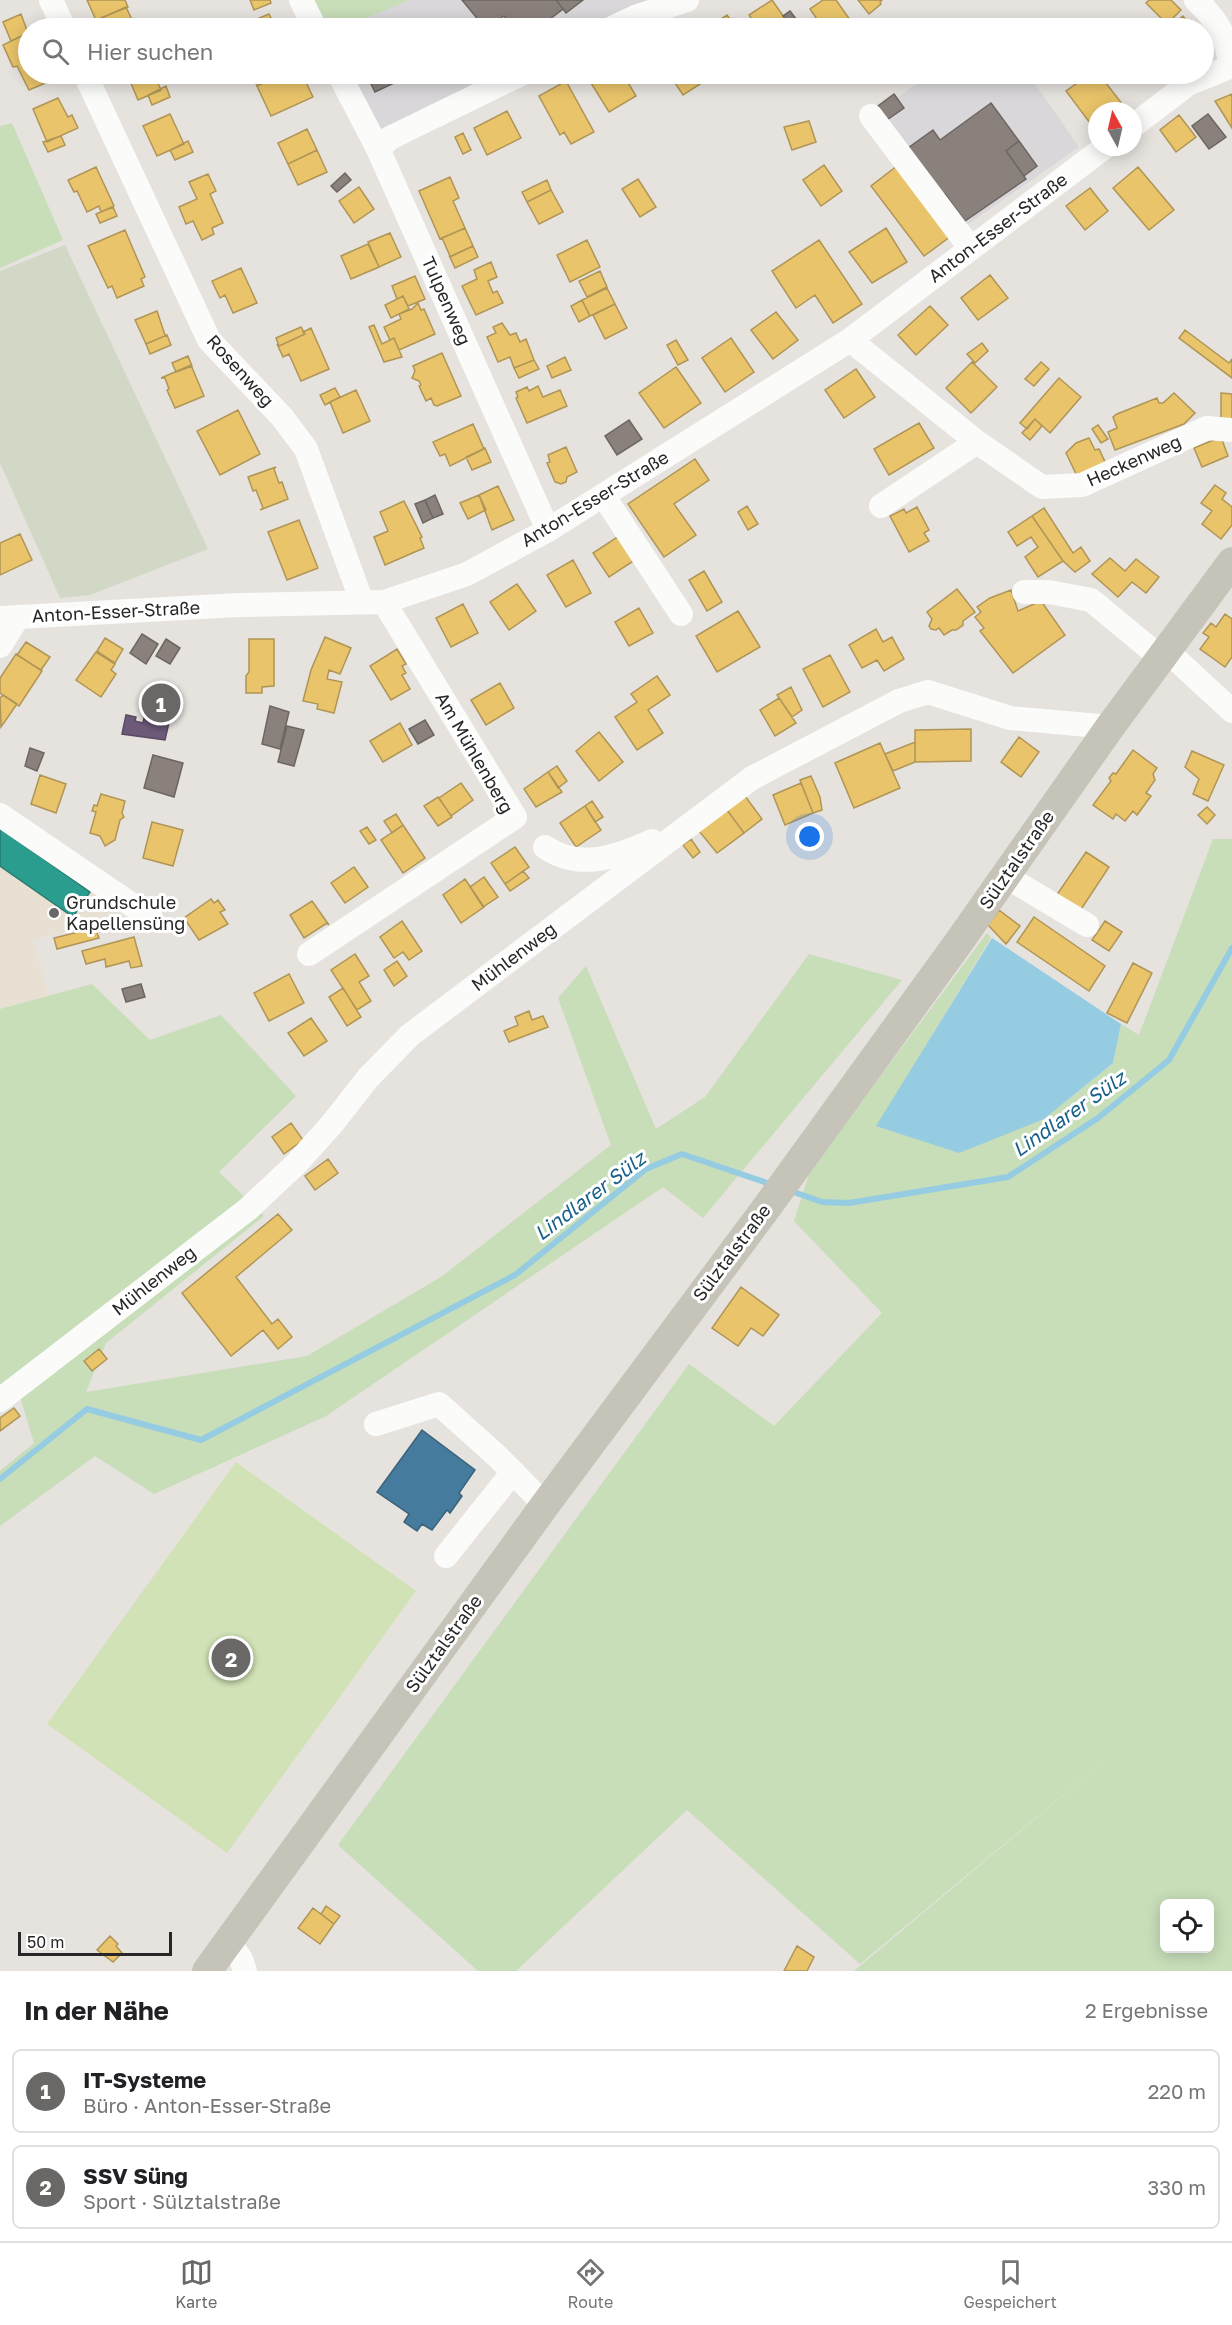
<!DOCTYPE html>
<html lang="de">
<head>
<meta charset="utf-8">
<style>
	:root { --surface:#fff; --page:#f6f6f6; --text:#202124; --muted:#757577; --line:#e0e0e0; --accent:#6a6867 }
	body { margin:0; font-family:"Golos Text",sans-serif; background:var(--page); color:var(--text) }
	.controls { position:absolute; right:18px; bottom:18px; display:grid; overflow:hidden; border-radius:9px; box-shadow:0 3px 15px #0003 }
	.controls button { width:54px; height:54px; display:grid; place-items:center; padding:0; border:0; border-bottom:2px solid var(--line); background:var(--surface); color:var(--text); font:30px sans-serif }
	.compass { position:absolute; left:1088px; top:102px; width:54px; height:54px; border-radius:50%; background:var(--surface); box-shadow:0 3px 15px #0003; rotate:352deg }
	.scale { position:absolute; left:18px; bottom:15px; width:154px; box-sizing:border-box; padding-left:6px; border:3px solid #272727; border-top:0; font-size:16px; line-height:21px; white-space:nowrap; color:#272727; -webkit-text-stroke:4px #fff; paint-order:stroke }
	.you { position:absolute; left:810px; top:837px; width:21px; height:21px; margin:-15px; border:4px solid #fff; border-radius:50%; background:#1a73e8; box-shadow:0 0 0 9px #1a73e833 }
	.badge { display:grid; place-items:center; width:39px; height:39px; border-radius:50%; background:var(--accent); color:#fff; font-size:20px; font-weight:700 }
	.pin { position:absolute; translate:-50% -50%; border:3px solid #fff; box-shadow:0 2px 6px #0006 }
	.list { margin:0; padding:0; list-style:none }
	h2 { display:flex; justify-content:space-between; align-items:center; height:78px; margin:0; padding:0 24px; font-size:26px }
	h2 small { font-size:20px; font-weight:400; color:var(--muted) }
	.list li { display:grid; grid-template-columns:39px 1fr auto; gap:18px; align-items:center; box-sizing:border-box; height:84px; margin:0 12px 12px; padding:0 12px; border:2px solid var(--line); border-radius:9px }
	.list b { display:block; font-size:22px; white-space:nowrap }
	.list p { margin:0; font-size:20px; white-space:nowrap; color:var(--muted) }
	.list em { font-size:20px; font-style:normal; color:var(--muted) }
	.icon { flex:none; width:33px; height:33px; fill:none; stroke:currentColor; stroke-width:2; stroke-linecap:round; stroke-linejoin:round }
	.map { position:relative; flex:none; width:1232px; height:1971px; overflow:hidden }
	.search { position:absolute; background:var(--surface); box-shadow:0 3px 15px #0003; left:18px; right:18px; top:18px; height:66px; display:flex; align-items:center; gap:15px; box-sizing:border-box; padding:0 21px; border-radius:33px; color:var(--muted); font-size:22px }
	.sheet { height:270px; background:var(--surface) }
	nav { display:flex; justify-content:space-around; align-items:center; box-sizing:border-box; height:84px; border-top:2px solid var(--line); background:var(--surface); font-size:16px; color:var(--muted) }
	nav a { display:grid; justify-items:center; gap:3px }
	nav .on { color:var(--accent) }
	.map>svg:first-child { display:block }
	.industrial { fill:#d9d7d9 }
	.education { fill:#e8e1d3 }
	.green { fill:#c7deb9; fill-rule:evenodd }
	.cemetery { fill:#d1d9c6 }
	.pitch { fill:#d1e2b6 }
	.water { fill:#96cce2 }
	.homes { fill:#e9c46a; stroke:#af9556; stroke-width:1.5 }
	.offices { fill:#6d597a; stroke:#584a61; stroke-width:1.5 }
	.schools { fill:#2a9d8f; stroke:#297a70; stroke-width:1.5 }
	.public { fill:#457b9d; stroke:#3c627a; stroke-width:1.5 }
	.industry { fill:#8a817c; stroke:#6c6662; stroke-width:1.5 }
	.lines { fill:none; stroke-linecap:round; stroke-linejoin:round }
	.stream { stroke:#96cce2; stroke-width:6 }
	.minor { stroke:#fbfbfa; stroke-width:24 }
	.major { stroke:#c6c3b9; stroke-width:30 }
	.poi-dot { fill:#6a6867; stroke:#fff; stroke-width:2 }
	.labels { text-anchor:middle; stroke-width:6; stroke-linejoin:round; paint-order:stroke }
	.street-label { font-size:18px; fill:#272727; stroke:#fff }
	.poi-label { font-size:18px; fill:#272727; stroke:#fff; text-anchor:start }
	.water-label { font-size:20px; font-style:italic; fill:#18608a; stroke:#fff }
</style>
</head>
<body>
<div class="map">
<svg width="1232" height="1971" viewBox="0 0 1232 1971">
	<rect width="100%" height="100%" fill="#e6e2de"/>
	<path class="industrial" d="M410 0H675L610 28H342Z
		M350 74H507L378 130Z
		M931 74H1028L1079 147 963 228 880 110Z"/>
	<path class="education" d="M0 824 121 902 95 924 33 940 49 996 0 1009Z"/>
	<path class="green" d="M313 0H410L342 28H327Z
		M12 123 63 240 0 268V126Z
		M1213 839H1232V1971H854L1122 1746 860 1964 687 1810 516 1971H478L338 1845 689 1364 774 1426 882 1313 794 1221 810 1171 987 933 991 938 877 1126 1044 1119 1113 1063 1121 1024 1139 1035ZM1164 1904H1210V1948H1164Z
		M809 954 902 980 703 1218 663 1187 326 1416 154 1494 95 1456 0 1526V1471L34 1443 14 1377 0 1385V1009L92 984 150 1040 221 1015 296 1096 219 1172 264 1216 106 1343 86 1392 307 1356 441 1277 611 1145 558 998 586 966 656 1129 705 1097Z"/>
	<path class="cemetery" d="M65 245 208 549 90 595 60 598 0 463V271Z"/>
	<path class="pitch" d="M236 1462 416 1591 227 1853 47 1724Z"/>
	<path class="water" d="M992 938 1121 1024 1113 1063 1044 1119 959 1153 876 1126Z"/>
	<path class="homes" d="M87 0H125L128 7 96 20Z
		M250 0H270L271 3 254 10Z
		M772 0 791 27 788 28H758L749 15Z
		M823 0H836L853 24 846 28H823L810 9Z
		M858 0H882L880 2 881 4 869 14Z
		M1149 0H1171L1181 10 1167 24 1146 3Z
		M126 7 136 28H98L95 21Z
		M21 14 28 33 11 41 3 22Z
		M269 14 276 28H264L262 23 250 28H236Z
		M727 15 736 28H707Z
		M1183 16 1192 28H1167Z
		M28 33V74H53L55 79 29 90 17 66 13 67 3 45Z
		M127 74H151L152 77 155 76 161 90 138 100Z
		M259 74H273L275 77 257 86 253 76Z
		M283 74H302L313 97 271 116 257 86Z
		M607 74H623L636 96 609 112 591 83Z
		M669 74H709L711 77 683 95Z
		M1090 74H1099L1123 105 1114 111H1097V124L1093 127 1066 91Z
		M566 81 594 132 571 144 564 132 560 135 539 96Z
		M166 86 170 97 152 105 148 95Z
		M1232 94V128L1215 101Z
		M58 98 68 117 72 115 78 128 47 142 33 109Z
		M507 111 521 138 487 155 474 128Z
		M170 114 184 144 157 156 143 126Z
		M1179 115 1196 137 1176 152 1160 130Z
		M809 121 816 142 792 150 784 127Z
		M307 129 317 150 288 164 278 143Z
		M463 133 471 150 463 154 455 137Z
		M61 136 65 145 48 152 43 142Z
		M188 141 193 152 175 160 170 150Z
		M317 150 327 172 298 185 288 164Z
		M824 165 842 191 821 206 803 180Z
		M897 166 951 236 924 256 871 186Z
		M96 167 114 206 101 212 99 206 87 212 77 191 74 192 68 180Z
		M1138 167 1174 210 1149 230 1113 188Z
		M208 174 216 191 210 194 223 223 212 228 214 234 202 240 193 221 186 224 179 207 197 199 189 182Z
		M450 177 459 198 453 201 465 228 440 239 419 191Z
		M638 179 656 207 640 217 622 189Z
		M547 180 551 190 527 202 522 192Z
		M359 187 374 209 354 223 339 201Z
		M1090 188 1108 211 1085 230 1066 206Z
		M551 190 563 212 539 224 527 202Z
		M113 207 117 216 100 223 96 214Z
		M465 228 473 246 449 257 450 256 442 238Z
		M886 228 907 262 872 283 849 252Z
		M125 230 145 277 141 279 144 286 117 298 112 286 108 288 88 246Z
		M390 233 401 257 379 267 368 242Z
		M587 240 600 267 570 282 557 255Z
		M819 240 862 304 833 323 815 295 796 308 772 271Z
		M368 244 379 267 351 279 341 256Z
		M473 246 478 257 455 268 450 257Z
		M491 262 497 277 488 281 493 293 497 291 503 303 476 315 462 286 477 279 474 270Z
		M241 268 257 303 233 313 225 295 220 298 212 281Z
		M600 271 607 287 587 297 579 281Z
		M990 275 1008 298 978 320 961 298Z
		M415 276 425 299 408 306 403 296 397 299 392 286Z
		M607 288 615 304 590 316 582 300Z
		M403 296 409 309 391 318 385 305Z
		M582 300 590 316 579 322 571 306Z
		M418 303 421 310 424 309 435 334 399 350 394 338 390 340 384 327 401 319 399 314 412 309Z
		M615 304 627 328 605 339 593 315Z
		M930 306 948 325 916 355 898 335Z
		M157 311 165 335H167L146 344 135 320Z
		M776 312 798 340 773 359 751 330Z
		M502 323 510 335 516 333 520 342 526 339 534 360 514 368 510 357 498 362 487 337 496 333 493 327Z
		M374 325 382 344 394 338 402 357 384 362 369 327Z
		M301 327 305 334 279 346 276 338Z
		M311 328 329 369 301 381 289 354 283 357 277 344 279 346 305 334 303 332Z
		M1185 330 1229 363 1232 359V378L1179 338Z
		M167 335 171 345 150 354 146 344Z
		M731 338 754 372 725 392 702 358Z
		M676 340 688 360 678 365 667 345Z
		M982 343 988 351 975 363 967 354Z
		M442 353 461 396 437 406 434 405 431 398 426 401 419 386 421 385 419 381 412 378 415 371 413 366Z
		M188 356 192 366 176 372 172 363Z
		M565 357 571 370 552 378 547 366Z
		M534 360 539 369 519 378 514 368Z
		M972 362 997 387 971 413 946 388Z
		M1041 362 1049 369 1034 386 1025 379Z
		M191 365 204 396 175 408 167 390 169 389 165 378H161Z
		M676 367 701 403 664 428 639 393Z
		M856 369 875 397 844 418 825 390Z
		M1059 378 1081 397 1050 433 1035 419 1027 429 1020 423Z
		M538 386 543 397 560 390 567 406 527 423 516 398 518 397 516 392 527 387 529 391Z
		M335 388 340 397 325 405 320 395Z
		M356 390 370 421 343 433 330 402Z
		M1174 393 1195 413 1184 424 1115 450 1108 432 1117 428 1113 417 1117 414 1157 398 1159 403H1163Z
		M1221 393 1232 394V420L1221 419Z
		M238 410 260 454 220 475 197 431Z
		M1035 419 1042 426 1030 440 1022 433Z
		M919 423 934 448 889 475 874 449Z
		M473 424 484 449 450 466 445 454 440 456 433 442Z
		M1098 425 1108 439 1101 443 1092 429Z
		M1221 437 1228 456 1202 467 1194 448Z
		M1089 438 1095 450 1099 449 1106 464 1078 478 1066 453 1076 443Z
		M566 447 577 472 567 477 566 482 561 484 555 482 547 463 550 462 548 455Z
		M485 448 491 462 472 470 466 457Z
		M695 459 709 480 674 504 696 535 664 557 628 504Z
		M276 467 274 469 279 483 282 482 288 499 260 510 263 508 256 490 253 491 248 477Z
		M1215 485 1226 493 1222 499 1232 507V525L1221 539 1202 524 1212 511 1201 503Z
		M498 486 514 520 492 530 479 495Z
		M479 495 486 510 468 519 460 503Z
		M404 501 422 537 420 538 424 548 385 565 374 537 388 531 380 512Z
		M747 506 758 524 748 530 738 512Z
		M917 507 929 530 924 533 929 541 909 552 890 516 904 509 906 513Z
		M1044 508 1073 553 1081 547 1090 561 1075 572 1063 561 1032 516Z
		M1032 516 1063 561 1038 577 1025 557 1038 547 1031 537 1017 546 1008 532Z
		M299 520 318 568 287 580 268 532Z
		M20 534 32 560 0 575V543Z
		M622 534 638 558 609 577 593 553Z
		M1110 558 1125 571 1136 559 1159 577 1146 593 1132 582 1118 597 1092 574Z
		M573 560 591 593 566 607 547 575Z
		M704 571 722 602 707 611 689 580Z
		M517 584 536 611 509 630 490 602Z
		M957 589 975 612 963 621V625L956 630H952L944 635 939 628 936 630 931 629 929 626 932 619 927 612Z
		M1011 590 1018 611 1041 601 1065 635 1013 673 980 631 984 628 975 617 981 612 977 607 990 598Z
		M463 604 478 633 451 647 436 618Z
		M639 608 653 633 629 646 615 622Z
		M738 611 760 647 717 672 696 636Z
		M1225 614 1232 619V657L1225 667 1200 649 1209 637 1203 633 1211 623 1216 627Z
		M876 629 883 642 892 637 904 659 884 671 877 660 862 668 849 645Z
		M325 637 351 648 340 674 329 670 327 679 342 682 334 713 317 709 318 704 303 701 311 670Z
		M105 638 123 649 115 663 97 651Z
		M249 639H274V686L262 687V693H246V676L249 672Z
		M26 642 50 657 41 670 17 655Z
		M397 649 406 664 402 666 406 673 402 675 410 689 391 700 370 666Z
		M96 652 115 664 111 670 116 674 101 697 76 680Z
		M16 654 42 671 19 706 0 693V678Z
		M830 655 850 692 823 707 803 669Z
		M657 676 670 695 648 710 663 733 637 750 615 717 637 702 631 694Z
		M500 683 514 708 486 725 471 700Z
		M791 687 802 710 792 717 777 695Z
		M3 695 17 704 1 727 0 698Z
		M779 698 796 723 775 736 760 710Z
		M400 723 412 745 383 762 370 741Z
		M971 729V761L915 762V730Z
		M599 732 623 762 599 781 576 751Z
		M1019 737 1039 752 1021 777 1001 762Z
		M915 742V762L893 771 885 754Z
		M880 743 900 788 854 808 835 763Z
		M1133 750 1157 768 1153 774 1155 780 1146 793 1151 796 1137 815 1133 811 1125 821 1116 814 1113 819 1093 805 1111 781 1109 778 1113 773 1116 774Z
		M1192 751 1224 765 1208 801 1193 794 1199 779 1185 767Z
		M557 766 567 781 558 788 548 772Z
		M548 772 562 792 536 807 524 789Z
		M40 775 66 784 56 813 31 804Z
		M811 776 820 797 822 810 813 813 800 780Z
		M461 783 473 800 451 816 439 798Z
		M801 783 813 813 785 825 773 795Z
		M101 794 125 801 122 813 124 817 120 820 115 840 105 846 100 836 90 833 96 812 92 811 94 805 97 806Z
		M745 796 762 819 744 833 727 810Z
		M438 797 452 817 438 826 424 806Z
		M592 801 603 817 595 822 585 806Z
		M585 806 601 830 576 847 560 823Z
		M1207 807 1215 815 1207 824 1198 815Z
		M727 810 744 833 717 853 699 831Z
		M396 814 403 825 392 833 384 821Z
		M152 822 183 830 173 866 143 858Z
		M403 825 425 858 403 873 381 840Z
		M367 827 376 840 369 844 360 831Z
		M691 839 700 852 693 858 683 845Z
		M515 847 529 867 505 884 491 863Z
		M1086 852 1109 867 1080 911 1056 896Z
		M354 867 368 887 345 903 331 883Z
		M523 871 529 878 510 891 505 884Z
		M484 877 498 897 483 907 470 887Z
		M465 879 484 907 461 923 443 895Z
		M211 899 214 903 218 900 225 910 220 912 228 924 199 940 184 918Z
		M312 901 329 925 327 923 304 938 290 915Z
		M999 910 1020 926 1006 944 988 925Z
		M1034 917 1105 966 1089 991 1017 942Z
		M402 921 422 951 409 960 403 952 394 958 380 937Z
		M1105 921 1122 932 1109 951 1092 940Z
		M95 928 99 938 57 949 54 938Z
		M134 937 142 966 131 968 129 961 106 967 105 959 86 964 82 951Z
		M355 954 369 976 359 982 371 1001 357 1010 331 970Z
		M397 961 407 976 394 986 384 970Z
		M1133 963 1152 973 1127 1023 1107 1013Z
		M289 974 304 1003 269 1021 254 993Z
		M343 988 361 1017 347 1026 329 997Z
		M529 1011 532 1020 543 1016 548 1027 509 1042 504 1031 518 1025 515 1017Z
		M311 1018 327 1041 304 1056 288 1033Z
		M291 1123 303 1140 284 1154 272 1137Z
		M328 1159 338 1173 315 1190 305 1176Z
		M278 1214 292 1230 236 1277 272 1324 278 1319 292 1337 278 1349 263 1330 231 1356 182 1293Z
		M741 1287 779 1315 763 1336 751 1328 738 1346 712 1328Z
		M99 1349 107 1359 92 1371 84 1361Z
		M14 1408 20 1416 0 1431V1418Z
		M326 1906 340 1916 334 1924 321 1914Z
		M313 1908 334 1924 320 1944 298 1928Z
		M110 1936 118 1944 116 1946 122 1953 113 1962 97 1950Z
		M797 1946 814 1957 807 1971H784Z"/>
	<path class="offices" d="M151 686 176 692 165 740 122 734 126 715 136 717 135 721 143 723Z"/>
	<path class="schools" d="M0 828 90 892 73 917 0 866Z"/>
	<path class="public" d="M422 1430 475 1470 459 1493 462 1496 450 1513 447 1510 432 1530 422 1524 417 1531 404 1522 409 1514 377 1492Z"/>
	<path class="industry" d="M462 0H556L563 9 538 28H514L504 16 488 28H485Z
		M556 0H583L566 13Z
		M790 11 803 28 791 27 783 16Z
		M366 74H413L375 92Z
		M894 94 904 108 884 122 874 109Z
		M991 103 1019 141 1006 151 1026 179 965 221 945 194 942 196 908 148 933 130 940 140Z
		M1208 114 1226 137 1209 149 1192 126Z
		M1019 141 1037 166 1024 176 1006 151Z
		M345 173 351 180 337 192 331 186Z
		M629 420 642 439 617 455 605 436Z
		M435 495 443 514 433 518 425 500Z
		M425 500 433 518 423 523 415 504Z
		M142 634 158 644 146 664 130 653Z
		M166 639 180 648 170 664 156 656Z
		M270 706 289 712 280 749 262 744Z
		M425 720 434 735 418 744 409 729Z
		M287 726 304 730 294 766 278 762Z
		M30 748 44 753 37 771 25 766Z
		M153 755 183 763 174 797 144 788Z
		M141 984 145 997 126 1002 122 989Z"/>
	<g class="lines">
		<path class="stream" d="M788 1190 822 1202 849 1203 1008 1177 1098 1118 1169 1060 1232 948
			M0 1479 87 1409 201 1440 515 1275 646 1169 682 1154 773 1185"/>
		<path class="minor" d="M51 0 64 28
			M301 0 315 28
			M1196 0C1219 22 1225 34 1231 66
			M612 28 635 17 687 0
			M85 74 209 340 282 417 306 449 362 602
			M339 74 378 149 548 530
			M871 116 971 249
			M1133 126 1188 84 1232 66
			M378 149 390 138 521 74
			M850 340 977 442 1042 487 1082 485 1207 428 1232 430
			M603 495 681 614
			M881 506 977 442
			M1024 592H1049L1091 600 1161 658
			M0 618 239 605 384 602 467 574 548 530 850 340 1105 147
			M0 646 18 617
			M1167 651 1232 711
			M0 815 151 918
			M545 847C580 871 616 857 652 841
			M1005 876 1087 925
			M309 954 515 817 384 602
			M0 1400 248 1209 297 1163 332 1124 368 1078 410 1035 752 778 899 701 928 692 1010 718 1110 727
			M376 1424 439 1404 498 1457 545 1505
			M446 1556 513 1472
			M228 1941 241 1959 245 1971"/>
		<path class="major" d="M207 1971 545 1505 767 1207 961 939 1110 727 1232 562"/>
	</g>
	<circle class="poi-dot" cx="54" cy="913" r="6"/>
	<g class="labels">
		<g class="street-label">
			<text transform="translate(998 228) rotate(-37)" y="6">Anton-Esser-Straße</text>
			<text transform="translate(446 301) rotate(66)" y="6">Tulpenweg</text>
			<text transform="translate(240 371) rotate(48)" y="6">Rosenweg</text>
			<text transform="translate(1134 461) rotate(-24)" y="6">Heckenweg</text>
			<text transform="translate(595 499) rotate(-31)" y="6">Anton-Esser-Straße</text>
			<text transform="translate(116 612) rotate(-3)" y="6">Anton-Esser-Straße</text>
			<text transform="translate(474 753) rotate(60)" y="6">Am Mühlenberg</text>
			<text transform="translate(1017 860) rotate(-55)" y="6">Sülztalstraße</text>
			<text transform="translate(514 957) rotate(-37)" y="6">Mühlenweg</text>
			<text transform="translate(732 1253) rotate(-53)" y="6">Sülztalstraße</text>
			<text transform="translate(154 1281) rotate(-38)" y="6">Mühlenweg</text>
			<text transform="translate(444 1644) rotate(-54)" y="6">Sülztalstraße</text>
		</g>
		<g class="poi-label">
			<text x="66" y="909">Grundschule<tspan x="66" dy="21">Kapellensüng</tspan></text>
		</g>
		<g class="water-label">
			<text transform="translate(1069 1114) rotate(-35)" y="7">Lindlarer Sülz</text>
			<text transform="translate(590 1196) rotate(-37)" y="7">Lindlarer Sülz</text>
		</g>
	</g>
</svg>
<div class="controls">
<button><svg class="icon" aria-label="locate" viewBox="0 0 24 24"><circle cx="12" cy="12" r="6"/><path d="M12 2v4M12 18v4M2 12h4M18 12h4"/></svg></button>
</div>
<svg class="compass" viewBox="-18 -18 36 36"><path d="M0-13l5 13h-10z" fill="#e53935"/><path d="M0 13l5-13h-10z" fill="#757577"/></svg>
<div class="scale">50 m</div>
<div class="you"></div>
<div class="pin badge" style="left:161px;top:703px">1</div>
<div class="pin badge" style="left:231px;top:1658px">2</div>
<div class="search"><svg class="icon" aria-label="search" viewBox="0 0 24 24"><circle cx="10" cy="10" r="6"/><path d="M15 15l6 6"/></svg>Hier suchen</div>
</div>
<section class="sheet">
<h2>In der Nähe<small>2 Ergebnisse</small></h2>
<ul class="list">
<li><span class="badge">1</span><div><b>IT-Systeme</b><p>Büro · Anton-Esser-Straße</p></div><em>220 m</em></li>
<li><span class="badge">2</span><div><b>SSV Süng</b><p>Sport · Sülztalstraße</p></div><em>330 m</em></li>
</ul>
</section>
<nav>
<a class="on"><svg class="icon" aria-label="map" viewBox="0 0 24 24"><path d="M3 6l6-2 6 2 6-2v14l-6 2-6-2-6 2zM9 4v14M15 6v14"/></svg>Karte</a>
<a><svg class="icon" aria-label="directions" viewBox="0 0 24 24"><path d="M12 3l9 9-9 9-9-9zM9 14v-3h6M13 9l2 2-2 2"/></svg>Route</a>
<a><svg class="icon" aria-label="saved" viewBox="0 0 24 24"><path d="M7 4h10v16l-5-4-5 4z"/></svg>Gespeichert</a>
</nav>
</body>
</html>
